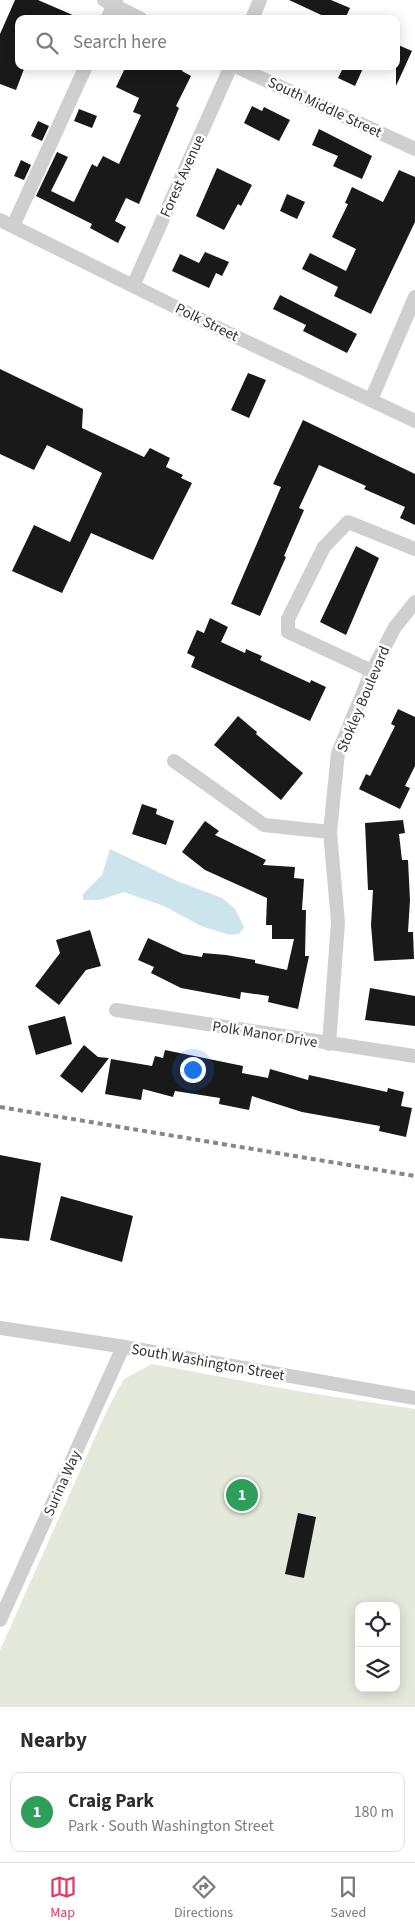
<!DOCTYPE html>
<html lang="en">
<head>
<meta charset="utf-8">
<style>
	:root { --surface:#fff; --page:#f2f2f3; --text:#2b2b33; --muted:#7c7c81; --line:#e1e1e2; --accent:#e13d60 }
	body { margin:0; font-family:"Source Sans 3",sans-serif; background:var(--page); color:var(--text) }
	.controls { position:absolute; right:15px; bottom:15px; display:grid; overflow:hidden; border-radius:10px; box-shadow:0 2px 12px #0003 }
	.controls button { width:45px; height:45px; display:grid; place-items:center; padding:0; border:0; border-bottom:1px solid var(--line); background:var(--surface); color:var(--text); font:25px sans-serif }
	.you { position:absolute; left:192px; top:1069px; width:18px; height:18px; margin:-12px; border:4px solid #fff; border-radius:50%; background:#1a73e8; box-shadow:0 0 0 8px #1a73e833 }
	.badge { display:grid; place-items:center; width:32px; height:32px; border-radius:50%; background:var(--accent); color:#fff; font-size:16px; font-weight:700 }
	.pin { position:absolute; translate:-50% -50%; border:2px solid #fff; box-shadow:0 1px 5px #0006 }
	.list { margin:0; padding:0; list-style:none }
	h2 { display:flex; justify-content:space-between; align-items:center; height:65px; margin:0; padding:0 20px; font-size:21px }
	h2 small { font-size:16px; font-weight:400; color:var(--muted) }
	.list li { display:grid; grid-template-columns:32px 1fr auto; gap:15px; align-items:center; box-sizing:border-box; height:80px; margin:0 10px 10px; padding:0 10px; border:1px solid var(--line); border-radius:10px }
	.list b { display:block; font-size:19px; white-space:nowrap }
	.list p { margin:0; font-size:16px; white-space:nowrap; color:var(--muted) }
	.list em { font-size:16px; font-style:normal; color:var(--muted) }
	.icon { flex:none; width:28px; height:28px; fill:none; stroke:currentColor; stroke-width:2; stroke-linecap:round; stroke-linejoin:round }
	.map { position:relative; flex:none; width:415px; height:1707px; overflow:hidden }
	.search { position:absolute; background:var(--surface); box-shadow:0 2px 12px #0003; left:15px; right:15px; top:15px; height:55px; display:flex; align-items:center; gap:12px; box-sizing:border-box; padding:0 18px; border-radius:10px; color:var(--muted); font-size:19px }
	.sheet { height:155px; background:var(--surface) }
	nav { display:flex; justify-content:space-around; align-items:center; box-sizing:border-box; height:70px; border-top:1px solid var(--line); background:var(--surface); font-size:14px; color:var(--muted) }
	nav a { display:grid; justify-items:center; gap:2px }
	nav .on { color:var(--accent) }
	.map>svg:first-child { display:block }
	.green { fill:#e4e9dc; fill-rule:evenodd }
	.water { fill:#cce4eb }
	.building { fill:#191919 }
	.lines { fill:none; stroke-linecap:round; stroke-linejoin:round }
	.street { stroke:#cfcfcf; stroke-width:14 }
	.rail { stroke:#878787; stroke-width:4; stroke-dasharray:5 4; stroke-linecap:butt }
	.labels { text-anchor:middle; stroke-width:5; stroke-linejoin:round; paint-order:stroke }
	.street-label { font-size:15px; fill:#323232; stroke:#fff }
</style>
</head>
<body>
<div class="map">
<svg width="415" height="1707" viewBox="0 0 415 1707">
	<rect width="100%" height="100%" fill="#fff"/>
	<path class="green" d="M152 1364 303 1392 415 1409V1707H0V1650L108 1408 124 1379ZM359 1606H396V1688H359Z"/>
	<path class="water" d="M110 849 177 881 222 898 235 909 244 927 239 934 230 935 201 926 164 906 124 892 100 900H83V894L102 875Z"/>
	<path class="building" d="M15 0H38L82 19H19V67L24 69 16 90 0 84V34Z
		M289 0H331L350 8 345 19H330Z
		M396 44 412 51 396 86Z
		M126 66H184L182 71 191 76 176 106 179 108 139 204 126 198 115 221 126 227 118 243 90 228 92 224 36 196 57 152 68 157 51 191 74 202 92 164 97 167 103 156 119 164 141 115 133 112 139 98 116 87Z
		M344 66H364L355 86 338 78Z
		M252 106 262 111 264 107 290 120 279 141 244 123Z
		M79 109 97 116 92 128 74 121Z
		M38 121 49 126 42 141 31 136Z
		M319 129 372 156 362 179 333 166 338 156 312 145Z
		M21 160 31 165 24 180 14 176Z
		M217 168 252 185 241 206 238 204 224 230 196 216Z
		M399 170 415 177V222L371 314 334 296 338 287 302 269 310 253 346 271 356 249 332 237 348 204 345 203 352 187 383 202Z
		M287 194 305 202 297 219 280 211Z
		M205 252 229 262 222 276 216 273 209 288 172 271 180 254 199 263Z
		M280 295 357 334 347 353 303 331 306 325 273 309Z
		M0 369 83 409 82 428 144 457 150 448 170 458 166 467 183 475 181 478 192 483 153 560 91 533 62 593 12 571 34 525 70 542 102 473 47 445 34 470 0 454Z
		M248 373 266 380 249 418 231 410Z
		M303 420 415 474V525L400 518 405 507 364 489 366 486 319 465 299 508 304 510 284 556 286 557 260 616 231 604 281 487 273 484Z
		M356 546 379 558 346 635 320 622Z
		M210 618 228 627 221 642 245 653 246 649 262 656 260 660 310 683 311 680 326 687 310 721 191 667 195 657 187 653 197 630 204 633Z
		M398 709 415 717V766L405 786 410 788 400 809 359 789 366 774 370 776 395 726 391 724Z
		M238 716 257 732 256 734 303 773 281 800 214 745Z
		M142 804 157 809 156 814 174 821 166 845 132 834Z
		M403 820 405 833 399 834 402 860H408L410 900 408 932H413L414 959 374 961 371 925 373 890H368L365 823Z
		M205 821 219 831 215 835 266 860 263 865 295 867 294 878 304 879 302 910H306L305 956H309L298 1009 268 1002 269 996 241 992 240 999 181 988 151 973 154 967 138 960 148 938 183 954 202 957 203 953 226 955 255 960V963L287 970 294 939H272V925H266L267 898 205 870 182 852Z
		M90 930 101 966 86 970 59 1005 35 986 60 953 56 940Z
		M370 988 415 996V1026L365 1020Z
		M65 1016 72 1044 36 1055 28 1026Z
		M84 1045 98 1057 109 1058 82 1093 60 1076Z
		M165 1050 243 1066 242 1073 268 1078 270 1069 308 1080 309 1075 387 1092 388 1088 404 1092 401 1106 412 1108 406 1137 379 1131 380 1126 302 1112 252 1096 249 1110 219 1104 220 1098 175 1091 173 1097 143 1089 141 1100 105 1094 111 1059 152 1066 155 1056 163 1058Z
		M0 1155 41 1163 29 1241 0 1238Z
		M61 1196 133 1216 122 1262 50 1240Z
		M298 1513 316 1517 304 1578 285 1574Z"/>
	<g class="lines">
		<path class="street" d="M104 0 141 19
			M107 19 116 0
			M252 19 260 0
			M235 66 415 149
			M0 220 228 333 415 421
			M13 226 86 66
			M133 286 231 66
			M371 400 415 297
			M372 671 288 632V619L324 547 348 522 415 549
			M174 761 264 825 330 832
			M116 1010 415 1056
			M329 1044 338 922 330 832 338 753 372 671 395 627 415 602
			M0 1328 119 1346 415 1398
			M0 1620 123 1347"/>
		<path class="rail" d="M0 1107 415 1176"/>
	</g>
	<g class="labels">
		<g class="street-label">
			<text transform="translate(325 107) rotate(25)" y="5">South Middle Street</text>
			<text transform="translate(182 176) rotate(-66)" y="5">Forest Avenue</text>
			<text transform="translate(207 322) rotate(26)" y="5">Polk Street</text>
			<text transform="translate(363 699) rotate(-67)" y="5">Stokley Boulevard</text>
			<text transform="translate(265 1034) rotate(9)" y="5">Polk Manor Drive</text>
			<text transform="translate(208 1362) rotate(10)" y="5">South Washington Street</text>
			<text transform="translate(62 1483) rotate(-66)" y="5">Surina Way</text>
		</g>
	</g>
</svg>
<div class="controls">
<button><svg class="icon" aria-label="locate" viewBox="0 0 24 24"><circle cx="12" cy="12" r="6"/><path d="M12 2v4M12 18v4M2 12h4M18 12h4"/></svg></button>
<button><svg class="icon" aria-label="layers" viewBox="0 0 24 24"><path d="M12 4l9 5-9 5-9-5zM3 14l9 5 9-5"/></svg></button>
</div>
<div class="you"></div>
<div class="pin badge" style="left:242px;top:1495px;background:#2e9e5b">1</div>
<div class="search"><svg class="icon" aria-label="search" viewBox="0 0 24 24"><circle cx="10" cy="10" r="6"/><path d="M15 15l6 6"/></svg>Search here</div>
</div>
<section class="sheet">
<h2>Nearby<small></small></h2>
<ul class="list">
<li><span class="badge" style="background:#2e9e5b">1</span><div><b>Craig Park</b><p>Park · South Washington Street</p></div><em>180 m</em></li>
</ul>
</section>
<nav>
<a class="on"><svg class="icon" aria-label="map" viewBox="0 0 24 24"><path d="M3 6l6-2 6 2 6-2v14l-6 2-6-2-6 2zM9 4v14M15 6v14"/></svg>Map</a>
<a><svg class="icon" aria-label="directions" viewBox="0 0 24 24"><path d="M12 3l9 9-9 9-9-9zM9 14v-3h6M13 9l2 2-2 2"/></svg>Directions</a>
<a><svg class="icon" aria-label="saved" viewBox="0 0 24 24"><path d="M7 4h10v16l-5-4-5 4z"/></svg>Saved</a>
</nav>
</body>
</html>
